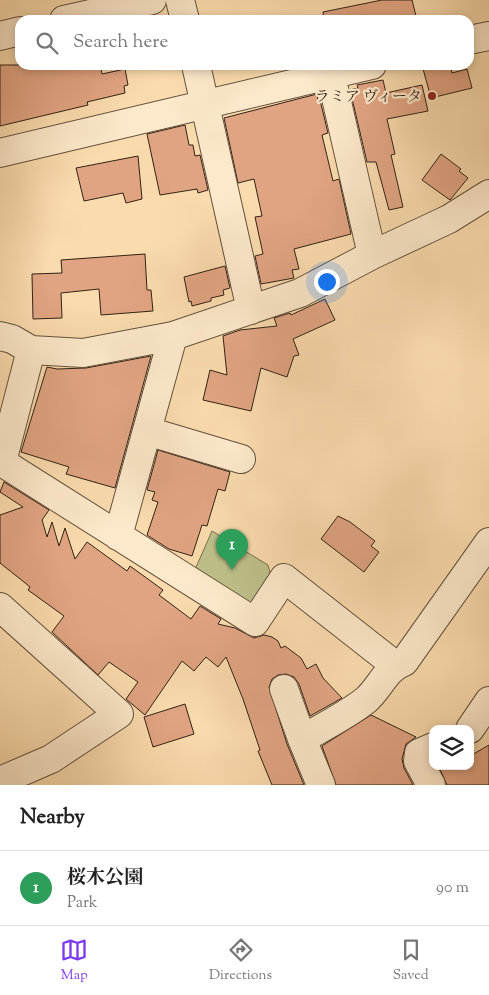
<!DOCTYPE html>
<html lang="en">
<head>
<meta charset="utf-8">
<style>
	:root { --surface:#fff; --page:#f2f2f2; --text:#222; --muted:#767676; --line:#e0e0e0; --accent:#7c3aed }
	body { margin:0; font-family:"Sorts Mill Goudy","Noto Serif JP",serif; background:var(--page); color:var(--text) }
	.controls { position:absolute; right:15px; bottom:15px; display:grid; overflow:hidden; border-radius:10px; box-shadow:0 2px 8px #0003 }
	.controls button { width:45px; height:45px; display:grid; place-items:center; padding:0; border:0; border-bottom:1px solid var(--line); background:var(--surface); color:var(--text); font:25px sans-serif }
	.you { position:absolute; left:326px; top:281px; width:18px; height:18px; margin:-12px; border:4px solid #fff; border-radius:50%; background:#1a73e8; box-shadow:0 0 0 8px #1a73e833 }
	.badge { display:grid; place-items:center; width:32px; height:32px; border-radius:50%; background:var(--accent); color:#fff; font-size:16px; font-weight:700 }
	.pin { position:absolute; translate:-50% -41px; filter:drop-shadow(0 1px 2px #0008) }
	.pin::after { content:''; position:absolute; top:26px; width:18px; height:15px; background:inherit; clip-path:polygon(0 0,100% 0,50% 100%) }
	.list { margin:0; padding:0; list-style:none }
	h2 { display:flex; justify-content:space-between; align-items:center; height:65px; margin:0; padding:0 20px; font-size:21px }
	h2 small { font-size:16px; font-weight:400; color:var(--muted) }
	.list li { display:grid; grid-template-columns:32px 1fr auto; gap:15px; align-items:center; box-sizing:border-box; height:75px; padding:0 20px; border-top:1px solid var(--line) }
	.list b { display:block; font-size:19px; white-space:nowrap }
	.list p { margin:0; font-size:16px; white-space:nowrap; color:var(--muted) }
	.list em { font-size:16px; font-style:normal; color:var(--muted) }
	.icon { flex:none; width:28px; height:28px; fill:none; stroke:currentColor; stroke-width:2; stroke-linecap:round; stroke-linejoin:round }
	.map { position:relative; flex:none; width:489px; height:785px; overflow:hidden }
	.search { position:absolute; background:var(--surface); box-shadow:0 2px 8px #0003; left:15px; right:15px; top:15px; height:55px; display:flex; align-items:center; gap:12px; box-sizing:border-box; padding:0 18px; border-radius:15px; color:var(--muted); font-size:19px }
	.sheet { height:140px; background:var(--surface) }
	nav { display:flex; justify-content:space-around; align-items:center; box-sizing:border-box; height:70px; border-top:1px solid var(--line); background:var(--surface); font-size:14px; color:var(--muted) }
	nav a { display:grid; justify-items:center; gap:2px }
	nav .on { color:var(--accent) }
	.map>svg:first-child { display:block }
	.green { fill:#bec08a; stroke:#787150 }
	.building { fill:#e1a482; stroke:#312216 }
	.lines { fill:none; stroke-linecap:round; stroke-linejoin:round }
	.minor-casing { stroke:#63503c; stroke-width:30 }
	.minor { stroke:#fce8ca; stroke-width:28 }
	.poi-dot { fill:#8f2418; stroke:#fce8ca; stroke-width:2 }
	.labels { text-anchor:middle; stroke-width:4.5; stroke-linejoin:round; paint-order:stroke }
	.poi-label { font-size:15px; fill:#312216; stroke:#fce8ca; text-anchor:end }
</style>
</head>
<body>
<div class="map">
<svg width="489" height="785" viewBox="0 0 489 785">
	<rect width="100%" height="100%" fill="#fadbad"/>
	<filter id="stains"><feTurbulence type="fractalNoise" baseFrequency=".004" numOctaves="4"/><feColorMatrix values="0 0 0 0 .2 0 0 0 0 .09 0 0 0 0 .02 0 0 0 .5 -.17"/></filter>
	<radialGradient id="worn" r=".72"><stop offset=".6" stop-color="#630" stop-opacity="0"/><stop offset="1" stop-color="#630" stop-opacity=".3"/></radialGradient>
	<path class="green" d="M212 531 268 565 272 580 257 605 244 608 193 574Z"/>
	<path class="building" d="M382 0H412L417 20H324L323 12Z
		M0 65H100L102 74 125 69 128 85 124 86 125 93 87 102 88 105 0 126Z
		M422 65H450L452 73 467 69 472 88 431 98Z
		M383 80 386 93 422 85 428 111 387 119 395 154 391 155 403 207 389 210 376 162H367L350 90 358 88 357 85Z
		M317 94 318 100H320L328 133 322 135 333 181 339 179 351 234 294 249 299 269 292 270 294 278 261 284 255 256 263 254 255 217 262 216 254 179 238 183 224 118Z
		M185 125 189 145H193L195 156 200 155 208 190 198 193 197 189 160 195 147 134Z
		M441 154 461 169 459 171 468 178 450 200 422 180Z
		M138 156 142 199 126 203 123 193 84 201 76 168Z
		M145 254 147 290H151L153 311 101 315 99 289 61 293 62 318 33 319 32 274 62 273 61 260Z
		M225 266 230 288 223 290 224 295 211 298V301L192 306 191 301 189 302 184 277Z
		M325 299 335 320 293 339 299 355 294 356 287 377 261 368 251 411 203 400 210 370 227 375 223 336 240 330 277 326 274 318 290 313 291 315Z
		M151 356 115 488 66 474 69 467 21 452 47 367 57 369 86 368Z
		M158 450 230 472 225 491 218 489 207 526 202 525 192 556 169 549 147 535 158 502 152 500 155 492 147 490Z
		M4 482 49 510 42 520 47 537 52 522 59 546 65 528 75 559 87 542 127 571 130 566 163 590 159 595 191 619 200 606 221 619 218 624 235 628 254 638 264 635 272 637 278 641 281 648 285 646 301 658 307 669 316 664 323 678 342 698 310 716 299 684 294 677 286 674 278 675 272 679 269 687 287 744 304 785H272L258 751 260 750 243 699 226 657 218 667 206 657 194 671 182 661 145 715 126 699 138 682 109 662 98 675 52 632 64 616 28 590 30 587 24 582 0 563V515L23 507 0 492Z
		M338 516 350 522 375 541 371 546 379 552 364 572 321 539Z
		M185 704 194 734 153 747 144 717Z
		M371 715 416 737 406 744 402 759 404 768 413 785H336L322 746Z
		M489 745V785H447L439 767 470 766V756Z"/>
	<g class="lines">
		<defs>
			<path id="minor" d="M180 0 185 20
				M64 20 152 0
				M0 36 20 31
				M469 40 489 36
				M196 65 251 310
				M331 76 372 255
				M0 153 372 65
				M0 336 12 339 31 350 83 353 173 336 300 293 372 255 449 219 489 194
				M147 431 241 459
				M0 461 255 622 284 578 395 665
				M2 462 31 350
				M118 536 173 336
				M0 607 119 714 51 759 0 781
				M284 689 302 739
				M470 729 489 701
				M321 785 302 739C323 727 347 715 366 700 380 688 386 668 404 662L489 542
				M431 785 418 761 419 753 433 747"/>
		</defs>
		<use href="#minor" class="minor-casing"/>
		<use href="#minor" class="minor"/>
	</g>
	<circle class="poi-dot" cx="432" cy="96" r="5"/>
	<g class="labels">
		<g class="poi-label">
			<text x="422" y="101">ラミア ヴィータ</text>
		</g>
	</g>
	<rect width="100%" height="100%" filter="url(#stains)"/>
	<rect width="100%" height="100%" fill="url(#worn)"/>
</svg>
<div class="controls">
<button><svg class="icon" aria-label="layers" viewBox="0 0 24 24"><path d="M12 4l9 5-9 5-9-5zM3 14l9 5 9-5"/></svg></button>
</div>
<div class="you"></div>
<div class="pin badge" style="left:232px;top:570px;background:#2e9e5b">1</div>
<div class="search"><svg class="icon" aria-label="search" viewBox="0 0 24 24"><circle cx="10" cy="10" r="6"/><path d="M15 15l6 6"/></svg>Search here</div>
</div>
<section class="sheet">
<h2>Nearby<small></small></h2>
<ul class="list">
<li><span class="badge" style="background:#2e9e5b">1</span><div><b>桜木公園</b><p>Park</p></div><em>90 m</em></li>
</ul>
</section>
<nav>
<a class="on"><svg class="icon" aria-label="map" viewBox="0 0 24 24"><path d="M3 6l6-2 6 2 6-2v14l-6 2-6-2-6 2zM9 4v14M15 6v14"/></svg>Map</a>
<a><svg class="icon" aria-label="directions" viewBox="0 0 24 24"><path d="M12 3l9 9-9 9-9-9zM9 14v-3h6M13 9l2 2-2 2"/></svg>Directions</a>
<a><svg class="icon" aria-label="saved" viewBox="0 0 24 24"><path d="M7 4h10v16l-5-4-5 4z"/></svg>Saved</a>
</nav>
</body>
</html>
